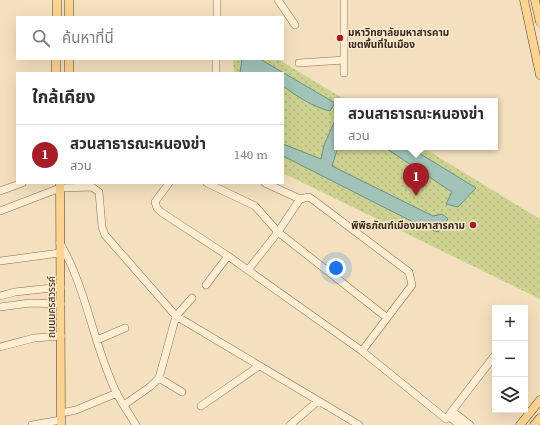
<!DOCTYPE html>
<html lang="th">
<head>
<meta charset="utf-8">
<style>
	:root { --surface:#fff; --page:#f2f2f3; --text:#2b2b33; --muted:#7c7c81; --line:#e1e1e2; --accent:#a41d27 }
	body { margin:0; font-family:"Source Serif 4","Noto Sans Thai",serif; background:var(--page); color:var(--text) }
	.controls { position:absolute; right:12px; bottom:12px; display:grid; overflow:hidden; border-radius:0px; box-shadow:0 4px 16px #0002 }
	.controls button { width:36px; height:36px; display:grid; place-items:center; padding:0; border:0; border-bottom:1px solid var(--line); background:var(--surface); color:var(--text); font:20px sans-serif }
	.you { position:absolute; left:336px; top:268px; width:14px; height:14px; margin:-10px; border:3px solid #fff; border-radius:50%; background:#1a73e8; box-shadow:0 0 0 6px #1a73e833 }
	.badge { display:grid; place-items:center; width:26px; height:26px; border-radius:50%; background:var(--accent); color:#fff; font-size:13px; font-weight:700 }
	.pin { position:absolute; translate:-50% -33px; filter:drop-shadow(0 1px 2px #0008) }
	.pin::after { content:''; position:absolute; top:21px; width:14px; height:12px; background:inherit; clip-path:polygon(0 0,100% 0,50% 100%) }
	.popup { position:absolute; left:334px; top:98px; width:164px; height:52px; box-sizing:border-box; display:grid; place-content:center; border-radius:0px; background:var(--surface); filter:drop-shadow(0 1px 3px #0005); font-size:13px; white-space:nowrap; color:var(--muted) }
	.popup b { font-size:15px; color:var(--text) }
	.popup::after { content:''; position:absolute; left:50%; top:100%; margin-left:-8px; border:8px solid transparent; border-top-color:var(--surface) }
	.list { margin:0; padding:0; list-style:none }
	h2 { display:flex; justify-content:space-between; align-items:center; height:52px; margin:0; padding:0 16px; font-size:17px }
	h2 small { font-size:13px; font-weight:400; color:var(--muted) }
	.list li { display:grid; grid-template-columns:26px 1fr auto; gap:12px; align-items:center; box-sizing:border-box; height:60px; padding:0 16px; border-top:1px solid var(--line) }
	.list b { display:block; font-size:15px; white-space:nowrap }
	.list p { margin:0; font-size:13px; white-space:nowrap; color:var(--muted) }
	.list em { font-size:13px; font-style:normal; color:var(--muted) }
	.icon { flex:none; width:22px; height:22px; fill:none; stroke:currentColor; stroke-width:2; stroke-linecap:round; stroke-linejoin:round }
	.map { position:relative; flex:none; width:540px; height:425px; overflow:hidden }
	.search { position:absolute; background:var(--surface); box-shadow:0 4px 16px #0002; left:16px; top:16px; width:268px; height:44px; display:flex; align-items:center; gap:10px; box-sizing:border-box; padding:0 14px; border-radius:0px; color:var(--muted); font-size:15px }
	.panel { position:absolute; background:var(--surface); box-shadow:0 4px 16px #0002; left:16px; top:72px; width:268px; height:112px; border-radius:0px }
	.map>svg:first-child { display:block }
	.park { fill:url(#park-dots) }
	.water { fill:#a2c4b8; stroke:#689386 }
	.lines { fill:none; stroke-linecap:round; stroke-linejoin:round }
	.minor-casing { stroke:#8e6f55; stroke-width:8 }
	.major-casing { stroke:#5b3d2a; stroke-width:9 }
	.minor { stroke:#fdedd2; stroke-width:7 }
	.major { stroke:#fbd491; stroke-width:8 }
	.poi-dot { fill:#a41d27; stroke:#f9eacf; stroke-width:1.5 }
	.labels { text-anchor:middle; stroke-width:3; stroke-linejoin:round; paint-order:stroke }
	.poi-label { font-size:10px; font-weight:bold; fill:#3b291b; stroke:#f9eacf; text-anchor:start }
	.street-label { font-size:10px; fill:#3b291b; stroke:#f9eacf }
</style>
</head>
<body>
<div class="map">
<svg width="540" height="425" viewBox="0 0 540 425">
	<defs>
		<pattern id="park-dots" width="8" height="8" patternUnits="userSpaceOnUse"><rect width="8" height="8" fill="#ced291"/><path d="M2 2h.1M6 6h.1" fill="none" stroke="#b2b47c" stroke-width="1.8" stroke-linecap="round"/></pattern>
	</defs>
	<rect width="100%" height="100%" fill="#f3e0be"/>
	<path class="park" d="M233 59H278L347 101H337V147H422L540 219V299L283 173V73H234Z"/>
	<path class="water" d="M242 59H260L335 103 330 111C313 107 298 97 283 86V73H240Z
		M337 116V147H338L332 166 433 216 442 214 448 219 438 232 423 227 283 156V144L321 159 324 145Z
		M384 147H409L476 188 458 207 446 204 452 192Z"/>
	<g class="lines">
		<defs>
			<path id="minor" d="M278 0 295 25
				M344 0V73
				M217 17V0
				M299 63 344 60
				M216 73V59
				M169 183 155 202 157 208 161 212 228 256 362 351 446 419 495 355
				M207 183 255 206 278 232 386 317
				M265 183 300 199
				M0 191 22 183
				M0 211 60 188 92 187 99 192 102 227 105 235 176 316 359 425
				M60 243C87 289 93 345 117 394 123 405 130 415 136 425
				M0 261 60 253
				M248 270 278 232 300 199 309 197 316 202 409 272 412 285 362 351
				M206 285 228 256
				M0 296 15 292 61 287
				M0 307 30 303 61 304
				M97 340 125 328
				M0 347 34 338 61 336
				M159 378 182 392
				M124 405 151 386 159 378 176 316 192 298
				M201 406 259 366
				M452 411 470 425
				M61 413 76 410 117 393
				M448 416 460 425
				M32 425 61 420
				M290 425 318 401"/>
			<path id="major" d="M524 0 540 75
				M535 0 540 22
				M57 17V0
				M69 17V0
				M56 73V59
				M69 73V59
				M60 183 61 425
				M520 425 540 400
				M534 425 540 418"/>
		</defs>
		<use href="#minor" class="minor-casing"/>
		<use href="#major" class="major-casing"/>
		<use href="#minor" class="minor"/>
		<use href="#major" class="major"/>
	</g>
	<g class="poi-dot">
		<circle cx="340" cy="38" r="4"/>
		<circle cx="473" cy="225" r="4"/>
	</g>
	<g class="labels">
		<g class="poi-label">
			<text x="348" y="36">มหาวิทยาลัยมหาสารคาม<tspan x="348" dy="12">เขตพื้นที่ในเมือง</tspan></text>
			<text x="465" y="229" text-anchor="end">พิพิธภัณฑ์เมืองมหาสารคาม</text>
		</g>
		<g class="street-label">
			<text transform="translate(51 307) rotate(-90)" y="4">ถนนนครสวรรค์</text>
		</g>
	</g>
</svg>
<div class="controls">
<button>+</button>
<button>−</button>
<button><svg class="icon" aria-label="layers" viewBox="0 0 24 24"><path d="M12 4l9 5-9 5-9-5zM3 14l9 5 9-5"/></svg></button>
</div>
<div class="you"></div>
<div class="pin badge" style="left:416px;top:196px">1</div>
<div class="popup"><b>สวนสาธารณะหนองข่า</b>สวน</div>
<div class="search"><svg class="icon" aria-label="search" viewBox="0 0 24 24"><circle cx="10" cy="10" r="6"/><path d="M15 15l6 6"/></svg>ค้นหาที่นี่</div>
<section class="panel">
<h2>ใกล้เคียง<small></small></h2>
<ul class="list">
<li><span class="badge">1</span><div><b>สวนสาธารณะหนองข่า</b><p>สวน</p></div><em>140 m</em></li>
</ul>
</section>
</div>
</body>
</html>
